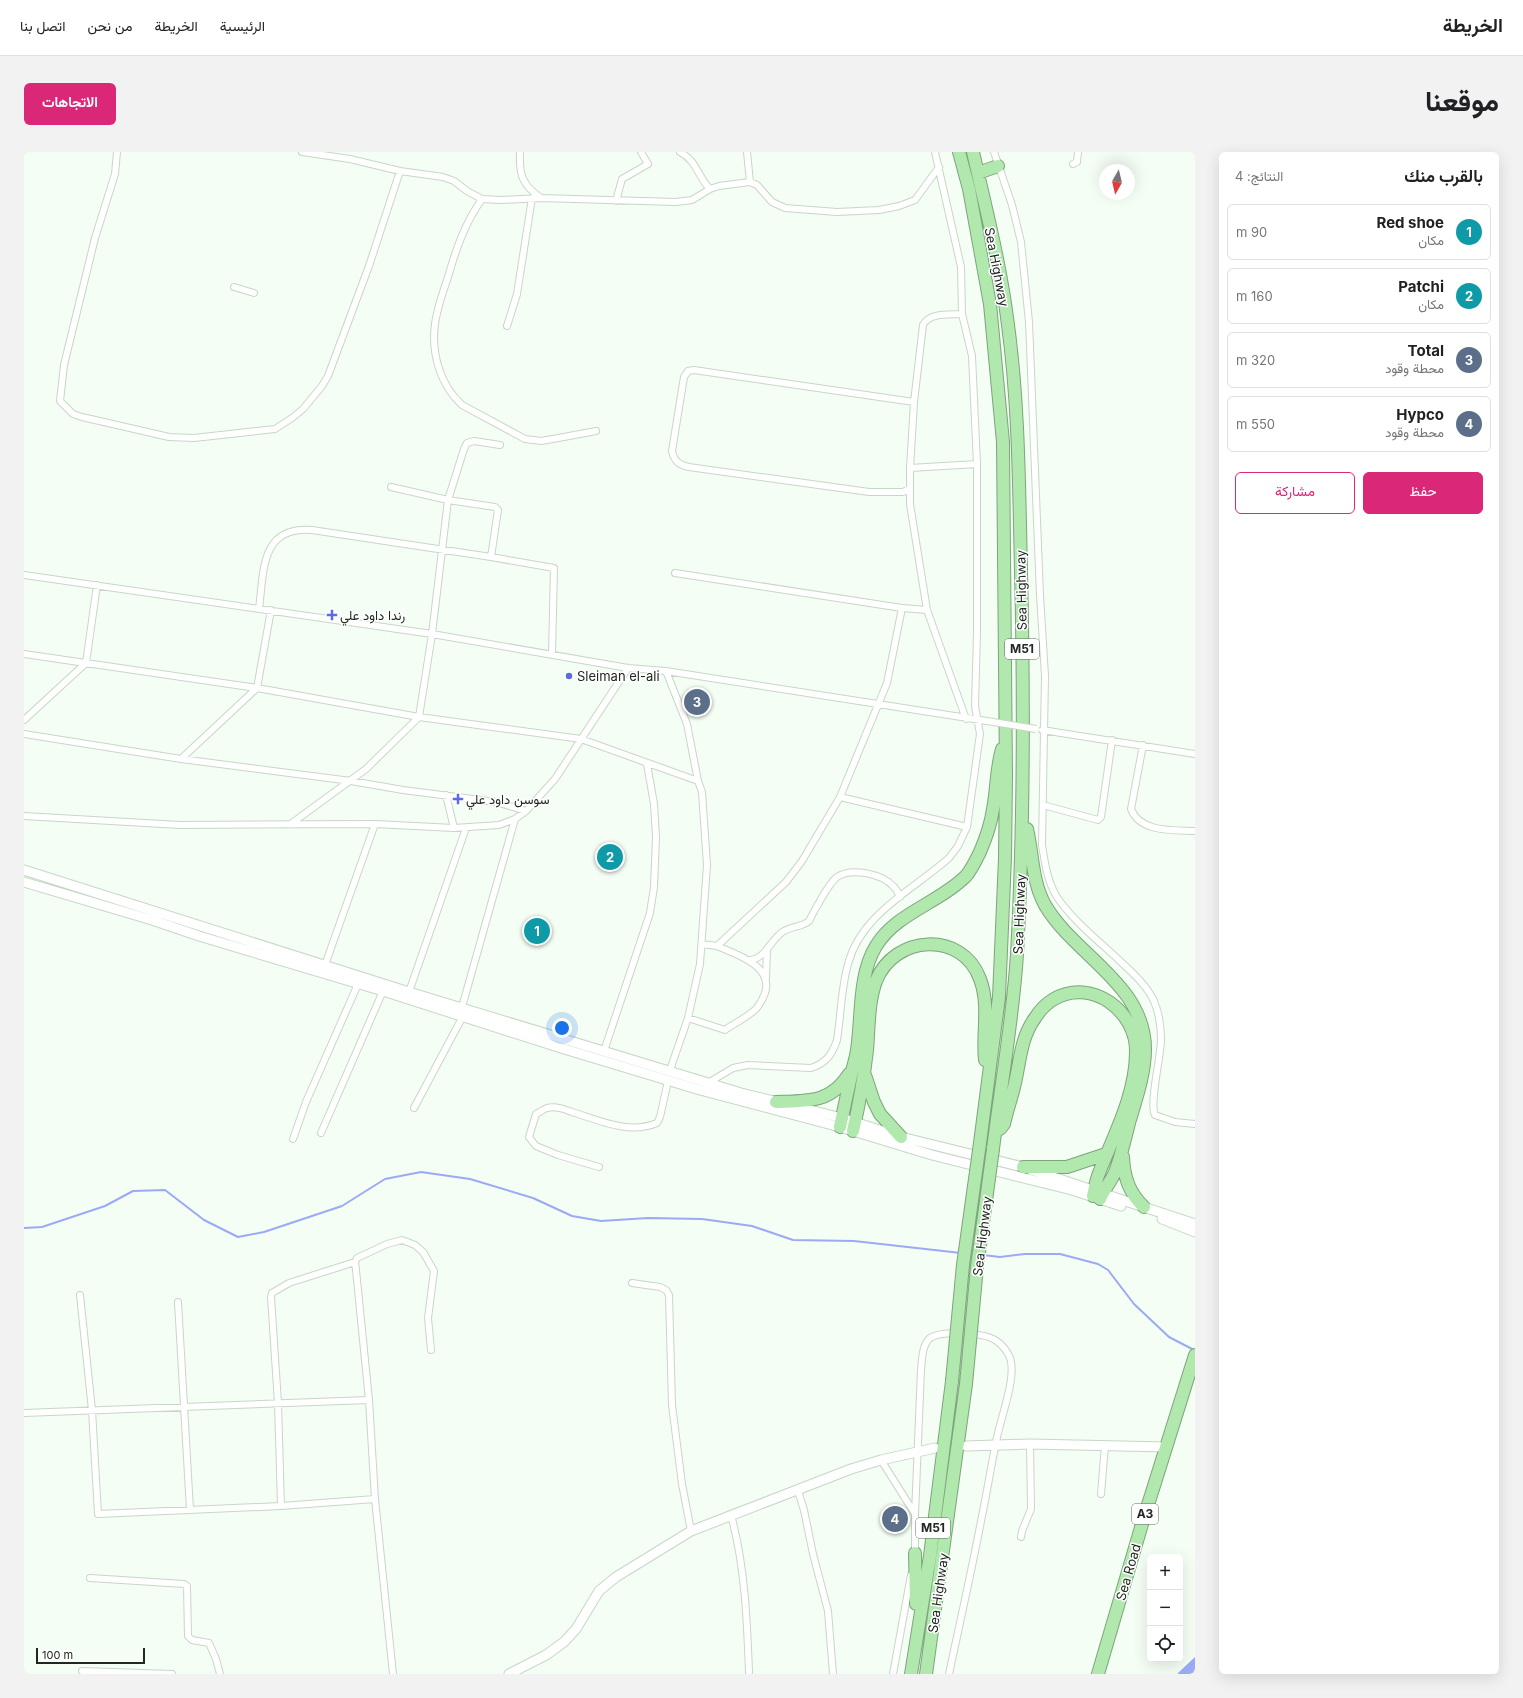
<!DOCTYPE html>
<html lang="ar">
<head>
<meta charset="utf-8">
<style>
	:root { --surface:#fff; --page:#f2f2f2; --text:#202124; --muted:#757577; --line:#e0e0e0; --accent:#db2777 }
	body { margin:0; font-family:Inter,Vazirmatn,sans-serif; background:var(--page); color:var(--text); direction:rtl }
	.controls { position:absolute; right:12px; bottom:12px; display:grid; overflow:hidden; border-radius:6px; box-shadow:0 4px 16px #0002 }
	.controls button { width:36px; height:36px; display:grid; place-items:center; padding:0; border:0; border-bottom:1px solid var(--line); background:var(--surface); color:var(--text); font:20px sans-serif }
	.compass { position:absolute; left:1075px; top:12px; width:36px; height:36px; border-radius:50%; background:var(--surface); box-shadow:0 4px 16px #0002; rotate:188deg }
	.scale { position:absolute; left:12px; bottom:10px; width:109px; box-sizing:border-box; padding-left:4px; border:2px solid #212721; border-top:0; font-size:11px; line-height:14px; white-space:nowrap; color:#212721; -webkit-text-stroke:3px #fff; paint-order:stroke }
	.you { position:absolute; left:538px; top:876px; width:14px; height:14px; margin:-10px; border:3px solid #fff; border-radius:50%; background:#1a73e8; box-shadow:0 0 0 6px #1a73e833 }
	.badge { display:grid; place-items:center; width:26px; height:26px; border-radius:50%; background:var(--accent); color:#fff; font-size:13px; font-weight:700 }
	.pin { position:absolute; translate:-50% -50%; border:2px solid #fff; box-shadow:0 1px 4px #0006 }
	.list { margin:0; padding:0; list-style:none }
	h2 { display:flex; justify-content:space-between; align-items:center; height:52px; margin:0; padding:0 16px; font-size:17px }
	h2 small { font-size:13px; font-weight:400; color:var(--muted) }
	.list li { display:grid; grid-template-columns:26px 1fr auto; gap:12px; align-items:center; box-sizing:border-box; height:56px; margin:0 8px 8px; padding:0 8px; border:1px solid var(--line); border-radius:6px }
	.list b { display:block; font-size:15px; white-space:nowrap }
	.list p { margin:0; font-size:13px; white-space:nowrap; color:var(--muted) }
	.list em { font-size:13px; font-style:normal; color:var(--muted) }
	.actions { display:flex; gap:8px; padding:12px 16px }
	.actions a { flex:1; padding:9px 0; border:1px solid var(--accent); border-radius:6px; text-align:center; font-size:14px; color:var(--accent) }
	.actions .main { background:var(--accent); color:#fff }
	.icon { flex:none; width:22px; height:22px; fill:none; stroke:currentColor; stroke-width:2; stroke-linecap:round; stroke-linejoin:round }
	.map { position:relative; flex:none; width:1171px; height:1522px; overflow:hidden; direction:ltr; border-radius:6px }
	header { display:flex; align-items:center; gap:24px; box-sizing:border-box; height:56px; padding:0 20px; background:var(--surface); border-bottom:1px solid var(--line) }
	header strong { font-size:19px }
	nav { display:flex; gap:22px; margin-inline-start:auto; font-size:14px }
	.intro { display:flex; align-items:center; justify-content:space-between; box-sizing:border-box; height:96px; padding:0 24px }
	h1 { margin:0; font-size:28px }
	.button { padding:10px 18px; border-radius:6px; background:var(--accent); color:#fff; font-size:14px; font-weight:700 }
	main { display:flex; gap:24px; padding:0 24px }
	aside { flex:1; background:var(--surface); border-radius:6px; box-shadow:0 4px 16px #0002 }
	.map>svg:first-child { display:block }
	.water { fill:#9baaf5 }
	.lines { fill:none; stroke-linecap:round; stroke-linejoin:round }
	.stream { stroke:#9baaf5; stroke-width:2 }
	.street-casing { stroke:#c7d7c6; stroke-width:8 }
	.secondary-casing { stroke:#c7d7c6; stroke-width:11 }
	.highway-casing { stroke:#7ea47d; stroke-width:14 }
	.street { stroke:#fff; stroke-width:6 }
	.secondary { stroke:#fff; stroke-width:9 }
	.highway { stroke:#b0e8ae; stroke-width:12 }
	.street-bridge-casing { stroke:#c7d7c6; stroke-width:8; stroke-linecap:butt }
	.highway-bridge-casing { stroke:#7ea47d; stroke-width:14; stroke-linecap:butt }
	.street-bridge { stroke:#fff; stroke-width:6 }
	.highway-bridge { stroke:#b0e8ae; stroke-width:12 }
	.poi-dot { fill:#5d6be2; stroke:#fff; stroke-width:1.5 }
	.labels { text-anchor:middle; stroke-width:3; stroke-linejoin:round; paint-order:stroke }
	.shield { fill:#fff; stroke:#646864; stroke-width:1 }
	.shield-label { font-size:12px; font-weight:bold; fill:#212721 }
	.street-label { font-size:13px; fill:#212721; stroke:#fff }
	.poi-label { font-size:13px; fill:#212721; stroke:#fff; text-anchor:start }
</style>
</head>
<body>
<header>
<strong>الخريطة</strong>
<nav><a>الرئيسية</a><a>الخريطة</a><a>من نحن</a><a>اتصل بنا</a></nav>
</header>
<div class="intro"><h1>موقعنا</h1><a class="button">الاتجاهات</a></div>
<main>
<aside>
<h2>بالقرب منك<small>النتائج: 4</small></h2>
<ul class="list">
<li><span class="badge" style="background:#0f9aa8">1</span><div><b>Red shoe</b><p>مكان</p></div><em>90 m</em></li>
<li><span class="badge" style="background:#0f9aa8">2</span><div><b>Patchi</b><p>مكان</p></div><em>160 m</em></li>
<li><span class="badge" style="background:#5c6f8a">3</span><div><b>Total</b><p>محطة وقود</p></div><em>320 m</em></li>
<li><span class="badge" style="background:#5c6f8a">4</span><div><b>Hypco</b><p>محطة وقود</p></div><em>550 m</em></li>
</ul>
<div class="actions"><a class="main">حفظ</a><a>مشاركة</a></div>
</aside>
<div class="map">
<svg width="1171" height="1522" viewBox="0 0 1171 1522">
	<rect width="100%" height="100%" fill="#f4fef4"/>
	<path class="water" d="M1171 1505V1522H1154V1521Z"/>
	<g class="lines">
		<path class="stream" d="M0 1076 18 1075 81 1054 109 1039 141 1038 180 1068 214 1085 240 1080 318 1054 361 1027 397 1020 446 1027 509 1046 548 1064 577 1069 624 1066 678 1067 728 1074 769 1088 830 1089 937 1101
			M959 1103 976 1105 1001 1102H1036L1074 1112 1084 1118 1110 1152 1145 1185 1170 1198"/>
		<defs>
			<path id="street" d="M93 0 91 22 71 86 40 213 36 249 49 262 58 265 145 285 170 286 251 277 268 266 279 257 298 234 304 224 345 114 376 19
				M278 0 326 7 376 19 419 25 430 29 443 39 458 47 477 48 517 46 652 50 668 48 686 37 695 34 726 30 733 33 748 50 761 56 813 60 855 58 875 54 891 48 915 15
				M496 0C495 23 498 33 517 46
				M656 0C674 10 673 24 686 37
				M723 0 726 30
				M970 0 988 53 997 90 1005 170 1016 443 1021 524 1018 693C1021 711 1023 729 1033 745 1048 768 1077 791 1097 810 1109 821 1123 834 1130 849 1135 861 1137 875 1137 888 1137 904 1125 952 1131 963L1151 970 1171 972
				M1049 12 1053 10 1054 0
				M458 47C441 71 432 97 424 125 419 140 413 156 411 172 407 201 416 233 438 253L501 287 517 289 529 287 572 279
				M592 49 598 27 624 12 617 0
				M210 135 230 141
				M938 162C926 163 905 160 899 173L890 250 886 316V352L903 458 942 567
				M483 174 493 142 508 46
				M886 316 953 312
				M367 335 424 348 440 297 443 291 450 289 476 293
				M885 337 879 340H845L665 315C655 313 650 309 648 299L660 225 664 219 670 218 890 250
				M651 421 878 456
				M0 423 408 482 604 516 642 519 963 569
				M235 457C240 419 236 374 288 378L467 405 530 416 528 502
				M0 502 233 536 395 565 557 587 674 629
				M642 519 663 572 674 629 678 640 683 713 676 812 664 866 646 918
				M0 568 62 511 73 433
				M1018 578 1171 602
				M0 582 157 607 327 629 379 638 472 650 502 659
				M1119 593 1107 657C1116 681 1150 678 1171 679
				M157 607 233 536 247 458
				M422 643 430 676
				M816 645 943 675
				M1019 653 1074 668 1077 665 1088 588
				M0 664 156 673 351 672 430 676 475 673 491 667 502 659 531 627 604 516
				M268 671 342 617 395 565 408 482 424 348 471 355 474 358 467 405
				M678 792 693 794 762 730 778 709 816 645 863 531 878 456 903 458
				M725 808C741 807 745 791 756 782 764 774 777 776 785 769 790 759 805 731 813 725 828 715 859 722 870 735 873 737 874 742 876 745
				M301 813 351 672
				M742 826 743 798
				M385 840 442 676
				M438 855 491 667
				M664 866 701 878C711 871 722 866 732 857 736 852 739 847 741 841 750 814 712 802 693 794
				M580 899 626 761 630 735 632 685 630 652 623 612
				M684 931 709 916 724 913 787 916C802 911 808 903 813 888 817 863 817 837 824 812 837 762 889 738 925 706L934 694 943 675 956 582 951 554 953 481V312L948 204 938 162 937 115 911 0
				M390 956 439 864
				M297 981 359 839
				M269 987 282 950 334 832
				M575 1015 534 1003 512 994 505 985 512 962C516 960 520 957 523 956 532 954 540 957 548 960 575 968 604 983 633 971L636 965 644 929
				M608 1131 636 1135 642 1138 645 1143 648 1253 658 1332 667 1379
				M56 1143 68 1258 74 1362 257 1354 351 1347
				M154 1150 166 1358
				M0 1261 345 1248
				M857 1308 891 1362
				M774 1339 780 1358 789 1402 804 1459 809 1522
				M1077 1342 1081 1293
				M257 1354 254 1251 247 1145 248 1141 265 1131 331 1110
				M707 1363C721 1414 723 1468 725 1520
				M997 1385 998 1379 1007 1357 1006 1292
				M891 1402V1362L897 1218C898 1208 898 1193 906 1186 917 1178 960 1181 971 1188 978 1192 986 1202 987 1210 991 1230 976 1268 972 1290 967 1315 963 1340 958 1364 948 1417 936 1470 925 1522
				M66 1426 160 1432 163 1434 164 1484 168 1488 185 1491 192 1507 196 1522
				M58 1519 148 1522
				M369 1522 351 1347 345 1248 332 1118 331 1110 333 1106 363 1092 378 1088 391 1093 399 1100 410 1119 404 1166 407 1198
				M869 1522 887 1423"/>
			<path id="secondary" d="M0 718 385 840 717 941 818 966 877 985 999 1015 1171 1072
				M0 730 128 768 175 784 359 839 537 896 676 938 816 975 908 1003 1048 1038 1097 1054
				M1138 1067 1171 1080
				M942 1294 1006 1292 1143 1295
				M485 1522 522 1503 540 1490 552 1477 575 1439 592 1425 667 1379 827 1317 857 1308 911 1296"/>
			<path id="highway" d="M935 0 945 37 966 152 979 290 982 623 981 706 975 845 956 991
				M949 0C962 57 977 115 984 173 995 254 995 337 997 419 1000 547 1000 674 993 802 989 867 977 932 969 997
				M954 21 974 14
				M1003 677C1009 702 1008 730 1021 753 1050 803 1121 832 1121 897 1121 922 1112 947 1105 971 1101 987 1097 1005 1091 1020 1087 1030 1080 1037 1076 1047
				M841 923 850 950 856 962 877 985
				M752 950C784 949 807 951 825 922
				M816 975C820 957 824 938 828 919 830 912 832 905 833 898 838 866 834 823 852 794 872 761 915 751 942 724 948 717 952 708 956 700 962 686 967 672 969 657 973 637 972 617 978 597
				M976 977 980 972C983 958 988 945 991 931 996 909 997 885 1011 866 1016 858 1023 851 1030 847 1068 825 1113 860 1112 900 1112 942 1090 983 1075 1021 1072 1028 1071 1036 1069 1044
				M829 979C835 953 840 925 843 898 845 876 844 851 852 829 870 783 938 778 956 827 966 853 958 881 961 908
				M1099 1005C1100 1025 1105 1041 1120 1055
				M999 1015H1043L1082 1002
				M891 1401 892 1452
				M887 1522 906 1404 928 1229
				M902 1522 942 1232
				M1074 1522 1118 1372 1171 1203"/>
		</defs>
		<use href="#street" class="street-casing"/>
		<use href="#secondary" class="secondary-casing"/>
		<use href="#highway" class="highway-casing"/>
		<use href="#street" class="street"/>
		<use href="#secondary" class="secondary"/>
		<use href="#highway" class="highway"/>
		<defs>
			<path id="street-bridge" d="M963 569 1012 577"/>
			<path id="highway-bridge" d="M928 1229 939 1113 956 991
				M942 1232 953 1115 969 997"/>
		</defs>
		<use href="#street-bridge" class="street-bridge-casing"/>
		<use href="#highway-bridge" class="highway-bridge-casing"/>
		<use href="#street-bridge" class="street-bridge"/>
		<use href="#highway-bridge" class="highway-bridge"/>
	</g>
	<g class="poi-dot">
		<path d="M306 457h4v4h4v4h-4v4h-4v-4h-4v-4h4z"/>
		<circle cx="545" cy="524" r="4"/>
		<path d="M432 641h4v4h4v4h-4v4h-4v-4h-4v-4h4z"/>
	</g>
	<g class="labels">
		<g class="shield">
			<rect x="981" y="487" width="34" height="20" rx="3"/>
			<rect x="1108" y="1352" width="26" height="20" rx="3"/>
			<rect x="892" y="1366" width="34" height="20" rx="3"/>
		</g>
		<g class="shield-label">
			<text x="998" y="501">M51</text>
			<text x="1121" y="1366">A3</text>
			<text x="909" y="1380">M51</text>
		</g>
		<g class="street-label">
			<text transform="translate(973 115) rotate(79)" y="5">Sea Highway</text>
			<text transform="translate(997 438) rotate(-91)" y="5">Sea Highway</text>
			<text transform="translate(995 762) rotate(-88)" y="5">Sea Highway</text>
			<text transform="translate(958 1084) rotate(-83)" y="5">Sea Highway</text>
			<text transform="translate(1104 1420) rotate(-74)" y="5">Sea Road</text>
			<text transform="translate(914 1441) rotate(-82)" y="5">Sea Highway</text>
		</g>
		<g class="poi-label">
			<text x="316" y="468">رندا داود علي</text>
			<text x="553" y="529">Sleiman el-ali</text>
			<text x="442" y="652">سوسن داود علي</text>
		</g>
	</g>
</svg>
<div class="controls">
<button>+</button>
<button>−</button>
<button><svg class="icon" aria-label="locate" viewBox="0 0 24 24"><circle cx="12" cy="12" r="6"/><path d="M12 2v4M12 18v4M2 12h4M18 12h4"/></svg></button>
</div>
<svg class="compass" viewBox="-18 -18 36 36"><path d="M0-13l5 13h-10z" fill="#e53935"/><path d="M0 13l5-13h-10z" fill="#757577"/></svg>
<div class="scale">100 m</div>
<div class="you"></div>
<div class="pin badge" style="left:513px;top:779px;background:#0f9aa8">1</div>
<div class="pin badge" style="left:586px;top:705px;background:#0f9aa8">2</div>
<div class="pin badge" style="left:673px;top:550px;background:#5c6f8a">3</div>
<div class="pin badge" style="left:871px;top:1367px;background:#5c6f8a">4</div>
</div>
</main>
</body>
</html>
